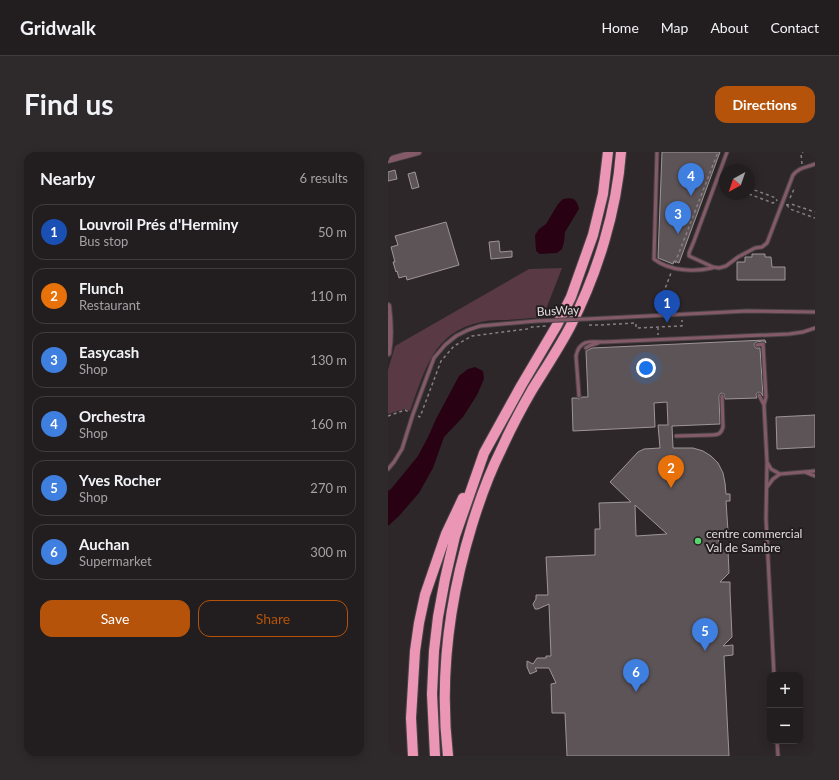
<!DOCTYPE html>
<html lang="en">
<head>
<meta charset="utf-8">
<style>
	:root { --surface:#221d1f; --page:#2e2a2c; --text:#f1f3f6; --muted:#a2a2a4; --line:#3f3b3d; --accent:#b45309 }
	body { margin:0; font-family:Lato,sans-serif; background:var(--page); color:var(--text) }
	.controls { position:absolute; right:12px; bottom:12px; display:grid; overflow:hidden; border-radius:8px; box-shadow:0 2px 10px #0003 }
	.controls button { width:36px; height:36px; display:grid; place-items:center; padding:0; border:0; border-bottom:1px solid var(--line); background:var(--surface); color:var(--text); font:20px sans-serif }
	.compass { position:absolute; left:331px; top:12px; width:36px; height:36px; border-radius:50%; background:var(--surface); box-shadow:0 2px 10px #0003; rotate:220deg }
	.you { position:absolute; left:258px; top:216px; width:14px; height:14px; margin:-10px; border:3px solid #fff; border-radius:50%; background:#1a73e8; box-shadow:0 0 0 6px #1a73e833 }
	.badge { display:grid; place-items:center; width:26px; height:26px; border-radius:50%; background:var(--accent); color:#fff; font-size:13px; font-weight:700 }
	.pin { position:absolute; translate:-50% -33px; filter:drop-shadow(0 1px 2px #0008) }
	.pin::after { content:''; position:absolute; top:21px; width:14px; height:12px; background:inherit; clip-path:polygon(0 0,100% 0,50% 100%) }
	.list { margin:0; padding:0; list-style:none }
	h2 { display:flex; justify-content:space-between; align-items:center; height:52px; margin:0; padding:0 16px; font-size:17px }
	h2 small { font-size:13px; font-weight:400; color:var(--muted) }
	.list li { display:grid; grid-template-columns:26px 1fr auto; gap:12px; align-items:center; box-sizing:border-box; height:56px; margin:0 8px 8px; padding:0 8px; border:1px solid var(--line); border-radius:12px }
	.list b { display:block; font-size:15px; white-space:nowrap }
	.list p { margin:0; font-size:13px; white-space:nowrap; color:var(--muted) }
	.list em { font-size:13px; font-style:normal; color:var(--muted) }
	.actions { display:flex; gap:8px; padding:12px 16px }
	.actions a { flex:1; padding:9px 0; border:1px solid var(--accent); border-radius:12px; text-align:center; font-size:14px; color:var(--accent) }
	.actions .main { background:var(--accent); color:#fff }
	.map { position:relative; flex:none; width:427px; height:604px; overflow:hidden; border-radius:12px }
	header { display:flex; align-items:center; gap:24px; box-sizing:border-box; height:56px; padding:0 20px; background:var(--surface); border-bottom:1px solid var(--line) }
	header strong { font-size:19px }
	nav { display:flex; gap:22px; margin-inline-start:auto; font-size:14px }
	.intro { display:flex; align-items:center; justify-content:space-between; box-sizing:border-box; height:96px; padding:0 24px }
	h1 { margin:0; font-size:28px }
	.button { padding:10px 18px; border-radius:12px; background:var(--accent); color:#fff; font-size:14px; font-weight:700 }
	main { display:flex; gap:24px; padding:0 24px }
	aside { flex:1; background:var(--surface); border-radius:12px; box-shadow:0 2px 10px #0003 }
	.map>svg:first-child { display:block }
	.green { fill:#583944 }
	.water { fill:#280213 }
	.building { fill:#5d5457; stroke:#9e9598; fill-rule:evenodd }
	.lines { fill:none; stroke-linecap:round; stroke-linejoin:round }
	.service-casing { stroke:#4a4446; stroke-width:5 }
	.minor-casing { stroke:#4a4446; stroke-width:8 }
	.trunk-casing { stroke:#4a4446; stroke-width:12 }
	.path { stroke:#868082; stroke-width:1.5; stroke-dasharray:3 3; stroke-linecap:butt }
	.service { stroke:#845a68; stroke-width:3 }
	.minor { stroke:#845a68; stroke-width:6 }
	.trunk { stroke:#ea96b4; stroke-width:10 }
	.service-bridge-casing { stroke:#4a4446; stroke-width:5; stroke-linecap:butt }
	.service-bridge { stroke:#845a68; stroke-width:3 }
	.poi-dot { fill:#59d56f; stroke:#241d1f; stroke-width:1.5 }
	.labels { text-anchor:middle; stroke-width:4; stroke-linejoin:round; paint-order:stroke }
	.street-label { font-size:12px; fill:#e0dbdd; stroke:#241d1f }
	.poi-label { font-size:12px; fill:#e0dbdd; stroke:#241d1f; text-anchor:start }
</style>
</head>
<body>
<header>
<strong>Gridwalk</strong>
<nav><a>Home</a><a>Map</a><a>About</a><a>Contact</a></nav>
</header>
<div class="intro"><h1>Find us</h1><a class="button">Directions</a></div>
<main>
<aside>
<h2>Nearby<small>6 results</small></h2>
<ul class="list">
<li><span class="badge" style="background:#1a4fb4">1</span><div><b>Louvroil Prés d'Herminy</b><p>Bus stop</p></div><em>50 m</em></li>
<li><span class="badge" style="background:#e8710a">2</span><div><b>Flunch</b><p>Restaurant</p></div><em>110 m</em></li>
<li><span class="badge" style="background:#3f7fe0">3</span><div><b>Easycash</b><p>Shop</p></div><em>130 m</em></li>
<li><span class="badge" style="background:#3f7fe0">4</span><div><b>Orchestra</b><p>Shop</p></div><em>160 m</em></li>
<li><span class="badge" style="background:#3f7fe0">5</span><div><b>Yves Rocher</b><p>Shop</p></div><em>270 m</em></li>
<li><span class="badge" style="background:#3f7fe0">6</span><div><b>Auchan</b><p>Supermarket</p></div><em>300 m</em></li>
</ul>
<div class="actions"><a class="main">Save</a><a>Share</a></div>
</aside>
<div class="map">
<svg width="427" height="604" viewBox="0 0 427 604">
	<rect width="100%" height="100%" fill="#2e2729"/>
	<path class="green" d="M174 116 155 165C143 166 131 167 118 168 110 168 101 168 93 170 45 180 37 218 22 259L17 257 0 262V218L7 194 141 117Z"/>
	<path class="water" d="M175 47C185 45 189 47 191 57L177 80 176 90 174 97 169 101 152 102 148 99 147 83 151 77 158 72 170 52Z
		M87 215 95 219 96 227 89 243 75 265 56 285 45 316 31 341 10 365 0 374V339L3 337 30 304 41 283 48 267 71 224 80 217Z"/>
	<path class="building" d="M274 0H332L291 111 286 109 285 112 270 106Z
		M7 18 9 27 0 29V20Z
		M27 20 31 35 24 37 20 22Z
		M58 70 71 113 19 128 18 124 11 126 9 119 8 120 5 110H7L3 95 10 93 7 84Z
		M111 89 112 100 124 99V105L103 107 101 90Z
		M364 102H377V105H383L384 115H397V128H349V110H357V105H364Z
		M377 188 378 191 375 189 369 190 367 191 366 193 368 196H372L375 244 373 241 371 240 368 242 369 246 337 247 336 242 333 241 331 244 332 272 284 274 285 296H305L315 299 323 304 330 311 335 321 337 331 338 342H342V349H338L340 379 330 380 331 397H333V398H340L341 421 332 430H342V439L344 485 335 494 345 493V503L336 504 341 604H179L177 561H164L163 532 168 531 161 516H147L149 519 142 522 139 515V509L145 512 149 506H158V504H163L161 452 150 457H147L145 452 148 447V443H160L158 405 207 403V377H212L211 351 243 350 222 330 250 300 256 297 272 296 270 273H280L279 250 266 251 267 275 185 279 184 246H189L191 247 194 245H200L198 199 204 196ZM247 353 279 382 248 384Z
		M427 263V295L389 297 388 265Z"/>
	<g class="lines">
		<defs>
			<path id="service" d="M269 0 266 107C281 119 306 120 324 116
				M339 0 306 89 301 101V104L325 115 331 116 338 114 350 105 367 96 374 95 379 91 405 23C412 15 417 16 427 12
				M199 167 280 163 359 159 427 160
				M369 193 375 192 378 245 376 253 371 243
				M198 196 201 194 210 191
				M191 244 188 204C191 188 202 189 216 190L401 182 415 180 427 176
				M376 253 379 310
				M288 284 324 283C330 283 333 282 335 275L334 244
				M0 317 6 310 14 297 25 262 46 206 57 193 68 184 80 178 92 174 148 169
				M417 320 427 324
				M379 335 385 327 392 322 427 319
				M386 523 378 367 379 310 383 317 392 322
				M389 589 390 604"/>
			<path id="minor" d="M0 8 30 0
				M0 154C2 170 3 185 0 201"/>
			<path id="trunk" d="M25 604 23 566 27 499 31 471 37 443 58 382 75 346
				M47 604 44 542 46 499 50 465 57 427 67 384 96 301 133 234 169 173 183 145 205 83 215 42 220 0
				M60 604C51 525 61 448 84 373 92 347 101 322 113 298 122 278 133 257 144 238 157 217 171 196 182 175 209 123 229 58 233 0"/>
		</defs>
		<use href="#service" class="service-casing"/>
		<use href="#minor" class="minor-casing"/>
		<use href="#trunk" class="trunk-casing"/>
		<path class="path" d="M414 12 413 2 415 0
			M332 31 337 33
			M361 36 388 46 389 49
			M361 42 385 51 389 49
			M402 46 407 35
			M398 53 403 52 427 60
			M399 53 402 57 427 66
			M287 111 330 0
			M269 158 283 121
			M201 173H211L248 171V176L294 174V168
			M270 175V183
			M0 264 17 258 21 260
			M30 264 32 265 53 209 66 194 84 184 115 180 139 177 144 175 159 174"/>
		<use href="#service" class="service"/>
		<use href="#minor" class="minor"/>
		<use href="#trunk" class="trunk"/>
		<defs>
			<path id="service-bridge" d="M148 169 199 167"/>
		</defs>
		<use href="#service-bridge" class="service-bridge-casing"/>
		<use href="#service-bridge" class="service-bridge"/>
	</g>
	<circle class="poi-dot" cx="310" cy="389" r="4"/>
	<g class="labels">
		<g class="street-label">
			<text transform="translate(170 159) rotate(-3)" y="4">BusWay</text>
		</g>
		<g class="poi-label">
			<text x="318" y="386">centre commercial<tspan x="318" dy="14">Val de Sambre</tspan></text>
		</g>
	</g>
</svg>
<div class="controls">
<button>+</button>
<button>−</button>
</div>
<svg class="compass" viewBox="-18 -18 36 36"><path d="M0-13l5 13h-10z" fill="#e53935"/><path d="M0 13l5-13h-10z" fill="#a2a2a4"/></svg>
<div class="you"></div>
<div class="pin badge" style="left:279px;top:171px;background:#1a4fb4">1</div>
<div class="pin badge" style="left:283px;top:336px;background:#e8710a">2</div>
<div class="pin badge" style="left:290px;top:82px;background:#3f7fe0">3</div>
<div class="pin badge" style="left:303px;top:44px;background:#3f7fe0">4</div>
<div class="pin badge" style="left:317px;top:499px;background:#3f7fe0">5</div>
<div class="pin badge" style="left:248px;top:540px;background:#3f7fe0">6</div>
</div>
</main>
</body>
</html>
